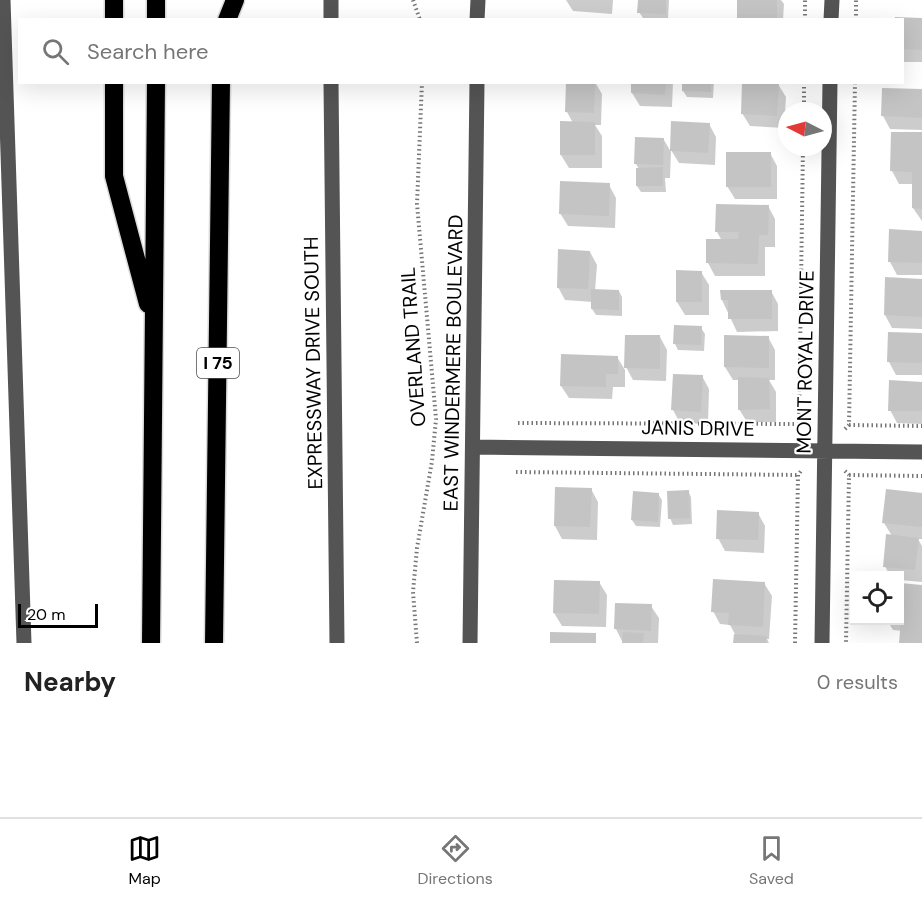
<!DOCTYPE html>
<html lang="en">
<head>
<meta charset="utf-8">
<style>
	:root { --surface:#fff; --page:#f6f6f6; --text:#222; --muted:#767676; --line:#e0e0e0; --accent:#000 }
	body { margin:0; font-family:"DM Sans",sans-serif; background:var(--page); color:var(--text) }
	.controls { position:absolute; right:18px; bottom:18px; display:grid; overflow:hidden; border-radius:0px; box-shadow:0 6px 24px #0002 }
	.controls button { width:54px; height:54px; display:grid; place-items:center; padding:0; border:0; border-bottom:2px solid var(--line); background:var(--surface); color:var(--text); font:30px sans-serif }
	.compass { position:absolute; left:778px; top:102px; width:54px; height:54px; border-radius:50%; background:var(--surface); box-shadow:0 6px 24px #0002; rotate:276deg }
	.scale { position:absolute; left:18px; bottom:15px; width:80px; box-sizing:border-box; padding-left:6px; border:3px solid #000; border-top:0; font-size:16px; line-height:21px; white-space:nowrap; color:#000; -webkit-text-stroke:4px #fff; paint-order:stroke }
	.list { margin:0; padding:0; list-style:none }
	h2 { display:flex; justify-content:space-between; align-items:center; height:78px; margin:0; padding:0 24px; font-size:26px }
	h2 small { font-size:20px; font-weight:400; color:var(--muted) }
	.icon { flex:none; width:33px; height:33px; fill:none; stroke:currentColor; stroke-width:2; stroke-linecap:round; stroke-linejoin:round }
	.map { position:relative; flex:none; width:922px; height:643px; overflow:hidden }
	.search { position:absolute; background:var(--surface); box-shadow:0 6px 24px #0002; left:18px; right:18px; top:18px; height:66px; display:flex; align-items:center; gap:15px; box-sizing:border-box; padding:0 21px; border-radius:0px; color:var(--muted); font-size:22px }
	.sheet { height:174px; background:var(--surface) }
	nav { display:flex; justify-content:space-around; align-items:center; box-sizing:border-box; height:84px; border-top:2px solid var(--line); background:var(--surface); font-size:16px; color:var(--muted) }
	nav a { display:grid; justify-items:center; gap:3px }
	nav .on { color:var(--accent) }
	.map>svg:first-child { display:block }
	.shadow { fill:#0003 }
	.building { fill:#c4c4c4 }
	.lines { fill:none; stroke-linecap:round; stroke-linejoin:round }
	.highway-casing { stroke:#dbdbdb; stroke-width:21 }
	.path { stroke:#767676; stroke-width:4; stroke-dasharray:1.5 3; stroke-linecap:butt }
	.minor { stroke:#545454; stroke-width:15 }
	.highway { stroke:#000; stroke-width:18 }
	.labels { text-anchor:middle; stroke-width:4.5; stroke-linejoin:round; paint-order:stroke }
	.shield { fill:#fff; stroke:#4c4c4c; stroke-width:1.5 }
	.shield-label { font-size:18px; font-weight:bold; fill:#000 }
	.street-label { font-size:20px; fill:#000; stroke:#fff }
</style>
</head>
<body>
<div class="map">
<svg width="922" height="643" viewBox="0 0 922 643">
	<rect width="100%" height="100%" fill="#fff"/>
	<path class="shadow" d="M566 0H613L612 14 573 11Z
		M639 0H669L668 19 643 18 639 12Z
		M739 0H781L784 4 783 20H739Z
		M902 20H922V62H902Z
		M595 82 602 94 601 125H595L602 136V168H569L561 155 573 123 567 112Z
		M633 82H673L672 107 640 106 632 93Z
		M684 82H714L713 98 687 97 683 91Z
		M778 84 786 97 784 128 750 126 742 113Z
		M922 91V130L890 129 883 116Z
		M709 124 716 137 715 165 679 163 671 150Z
		M922 134V221L913 208 914 184H899L892 171Z
		M664 140 671 152 670 178H665L666 192H641L637 186 639 169 636 164Z
		M770 153 777 166V199H735L727 186Z
		M609 185 616 198 615 228 568 226 560 213Z
		M768 206 775 219V247H765V276H715L708 263V241H722L717 232Z
		M922 232V275H897L890 262Z
		M590 252 597 265 595 291H619L622 297V316L596 315 592 309 593 302 565 300 558 287Z
		M701 272 709 285V315H685L677 302Z
		M922 281V329L892 328 885 315Z
		M771 291 778 304V331L737 332 722 300Z
		M701 328 705 334 704 351 678 350 675 344Z
		M889 334H922V375H896L889 362Z
		M660 337 667 350 666 381 633 380 626 367Z
		M768 337 775 350V380H769L776 392V422H747L739 409V380H733L725 367Z
		M617 357 625 370V387H613L612 399 569 398 561 386Z
		M702 376 709 389 708 424 680 423 673 410Z
		M922 383V424L897 423 890 410Z
		M591 489 598 502 597 540 562 539 555 526Z
		M688 491 691 497 692 524 673 525 670 518Z
		M658 494 662 500 660 527 636 526 632 520Z
		M922 494V539H918L922 546V582L900 580V576H890L885 566 892 536 884 523Z
		M758 513 765 526 764 553 725 551 718 538Z
		M599 582 607 595 606 627 562 626 554 613Z
		M764 583 772 596 769 639H767L769 643H734L736 636 730 625 720 624 713 611Z
		M900 585 922 587V643L902 631 893 630 887 620H900Z
		M651 606 659 618 658 643H623L616 629Z"/>
	<path class="building" d="M638 0H666V14L637 13Z
		M737 0H777V19H737Z
		M895 17 922 18V50L902 49V20H894Z
		M566 82H595L594 113 565 112Z
		M631 82H666L665 95 631 93Z
		M682 82H711V92L682 91Z
		M742 82H779L777 116 741 114Z
		M882 88 922 89V118L881 116Z
		M560 121 595 122V155H560Z
		M671 121 710 123 708 153 670 151Z
		M891 132H922V209L912 208V172L890 171Z
		M635 137 664 138 663 165 634 164Z
		M726 152H771V187H726Z
		M663 167V186H636V168Z
		M560 181 610 183 609 216 559 214Z
		M716 204 769 205 768 235H759L758 264 706 263V239H738L739 232H715Z
		M889 229 922 231V263L888 262Z
		M558 249 590 251 588 289 557 288Z
		M676 270 702 271V302H676Z
		M885 277 922 279V317L884 315Z
		M591 289 619 290V310L591 309Z
		M720 290H772V319H728V300H721Z
		M674 325 702 326 701 345 673 344Z
		M888 332 922 333V363L887 362Z
		M625 335H660V369L624 368Z
		M724 335 769 336V368L724 367Z
		M561 354 618 356V374H606V387L560 386Z
		M673 374 703 375 701 412 671 410Z
		M738 377 769 378 770 409 738 410Z
		M889 380 922 382V411H888Z
		M555 487 592 488 590 527 554 526Z
		M886 489 922 493V527L882 523Z
		M689 490 690 518 668 519 667 491Z
		M633 491 659 493 658 522 631 520Z
		M717 510 759 512 758 540 716 539Z
		M886 534 919 538 915 570 883 567Z
		M713 579 765 582 763 627 728 625 729 613 711 612Z
		M554 580 600 581 599 614 553 613Z
		M900 583 922 585V643H899L901 619Z
		M615 603 652 604 651 631 614 629Z
		M550 632 596 633V643H550Z
		M623 632 644 633 643 643H622Z
		M734 634 767 636 766 643H733Z"/>
	<g class="lines">
		<defs>
			<path id="highway" d="M114 20V0
				M156 20V0
				M227 20 235 0
				M114 82V176L148 304
				M151 643 156 82
				M214 643 221 82"/>
		</defs>
		<use href="#highway" class="highway-casing"/>
		<path class="path" d="M413 0 420 20
			M805 20V0
			M856 20V0
			M804 111V82
			M803 147 799 424 804 428
			M518 423 799 424
			M849 425 922 426
			M845 429 849 425 855 82
			M845 471 849 475 846 643
			M516 472 798 475
			M849 475 922 476
			M417 643 413 592 417 548 432 461 436 419 417 204 422 82
			M795 643 798 475 801 471"/>
		<path class="minor" d="M3 0 24 643
			M331 0V20
			M477 20 478 0
			M831 20 832 0
			M331 82 337 643
			M474 447 922 452
			M470 643 477 82
			M822 643 830 82"/>
		<use href="#highway" class="highway"/>
	</g>
	<g class="labels">
		<rect class="shield" x="197" y="348" width="42" height="30" rx="4.5"/>
		<g class="shield-label">
			<text x="218" y="369">I 75</text>
		</g>
		<g class="street-label">
			<text transform="translate(413 347) rotate(-94)" y="7">OVERLAND TRAIL</text>
			<text transform="translate(805 362) rotate(-89)" y="7">MONT ROYAL DRIVE</text>
			<text transform="translate(313 363) rotate(-91)" y="7">EXPRESSWAY DRIVE SOUTH</text>
			<text transform="translate(453 363) rotate(-89)" y="7">EAST WINDERMERE BOULEVARD</text>
			<text transform="translate(698 428) rotate(1)" y="7">JANIS DRIVE</text>
		</g>
	</g>
</svg>
<div class="controls">
<button><svg class="icon" aria-label="locate" viewBox="0 0 24 24"><circle cx="12" cy="12" r="6"/><path d="M12 2v4M12 18v4M2 12h4M18 12h4"/></svg></button>
</div>
<svg class="compass" viewBox="-18 -18 36 36"><path d="M0-13l5 13h-10z" fill="#e53935"/><path d="M0 13l5-13h-10z" fill="#767676"/></svg>
<div class="scale">20 m</div>
<div class="search"><svg class="icon" aria-label="search" viewBox="0 0 24 24"><circle cx="10" cy="10" r="6"/><path d="M15 15l6 6"/></svg>Search here</div>
</div>
<section class="sheet">
<h2>Nearby<small>0 results</small></h2>
<ul class="list">
</ul>
</section>
<nav>
<a class="on"><svg class="icon" aria-label="map" viewBox="0 0 24 24"><path d="M3 6l6-2 6 2 6-2v14l-6 2-6-2-6 2zM9 4v14M15 6v14"/></svg>Map</a>
<a><svg class="icon" aria-label="directions" viewBox="0 0 24 24"><path d="M12 3l9 9-9 9-9-9zM9 14v-3h6M13 9l2 2-2 2"/></svg>Directions</a>
<a><svg class="icon" aria-label="saved" viewBox="0 0 24 24"><path d="M7 4h10v16l-5-4-5 4z"/></svg>Saved</a>
</nav>
</body>
</html>
